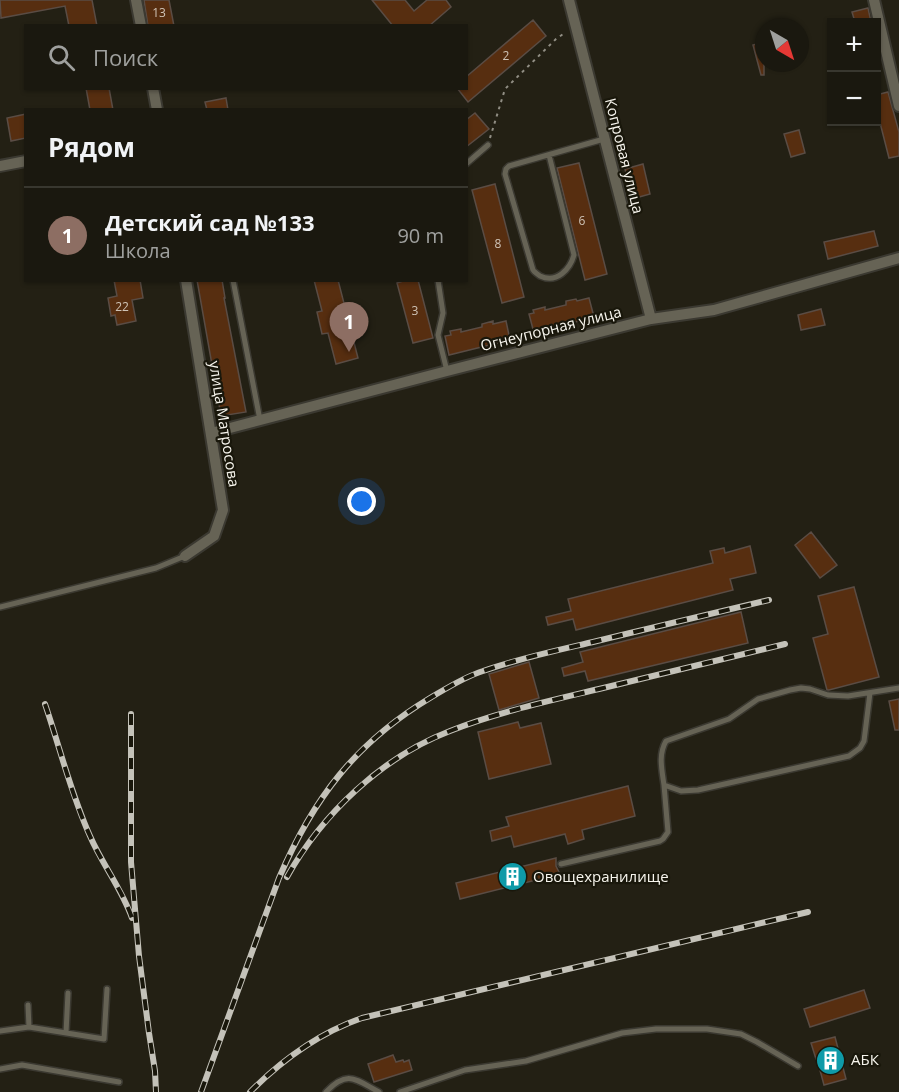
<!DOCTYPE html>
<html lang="ru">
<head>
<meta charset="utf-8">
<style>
	:root { --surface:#1a180f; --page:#232118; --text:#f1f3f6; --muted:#9fa09e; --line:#38372f; --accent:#0b8043 }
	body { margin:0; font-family:"Open Sans",sans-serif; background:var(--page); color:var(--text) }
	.controls { position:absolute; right:18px; top:18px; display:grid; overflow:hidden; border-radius:0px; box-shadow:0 2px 4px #0004 }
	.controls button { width:54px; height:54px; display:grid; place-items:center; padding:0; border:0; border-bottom:2px solid var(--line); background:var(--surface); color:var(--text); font:30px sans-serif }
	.compass { position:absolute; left:755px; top:18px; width:54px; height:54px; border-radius:50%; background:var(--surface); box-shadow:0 2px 4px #0004; rotate:141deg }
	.you { position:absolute; left:362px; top:502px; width:21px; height:21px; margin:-15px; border:4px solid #fff; border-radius:50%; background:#1a73e8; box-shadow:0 0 0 9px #1a73e833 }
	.badge { display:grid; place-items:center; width:39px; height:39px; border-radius:50%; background:var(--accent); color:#fff; font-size:20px; font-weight:700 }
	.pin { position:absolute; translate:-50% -50px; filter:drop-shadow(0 2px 3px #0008) }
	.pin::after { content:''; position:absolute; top:32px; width:21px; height:18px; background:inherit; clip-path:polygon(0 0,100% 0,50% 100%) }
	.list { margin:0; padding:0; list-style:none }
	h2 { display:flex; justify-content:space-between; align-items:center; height:78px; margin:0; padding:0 24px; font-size:26px }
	h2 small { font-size:20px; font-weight:400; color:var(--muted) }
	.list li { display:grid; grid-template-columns:39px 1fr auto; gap:18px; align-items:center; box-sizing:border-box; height:96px; padding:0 24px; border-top:2px solid var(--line) }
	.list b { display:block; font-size:22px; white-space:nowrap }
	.list p { margin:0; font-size:20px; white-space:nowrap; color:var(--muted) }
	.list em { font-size:20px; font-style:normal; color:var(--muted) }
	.icon { flex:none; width:33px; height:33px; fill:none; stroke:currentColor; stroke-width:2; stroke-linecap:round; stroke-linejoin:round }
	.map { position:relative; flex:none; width:899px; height:1092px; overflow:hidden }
	.search { position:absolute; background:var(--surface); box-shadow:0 2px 4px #0004; left:24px; top:24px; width:444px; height:66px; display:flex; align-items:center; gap:15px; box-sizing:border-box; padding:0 21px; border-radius:0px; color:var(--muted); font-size:22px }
	.panel { position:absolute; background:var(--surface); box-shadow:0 2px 4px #0004; left:24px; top:108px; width:444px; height:174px; border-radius:0px }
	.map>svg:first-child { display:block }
	.building { fill:#572e10; stroke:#5a4c44; stroke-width:1.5 }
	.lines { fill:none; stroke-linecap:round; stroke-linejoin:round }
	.service-casing { stroke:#3b3931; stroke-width:8 }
	.minor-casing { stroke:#3b3931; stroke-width:14 }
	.path { stroke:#918e84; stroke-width:2; stroke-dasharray:3 4.5; stroke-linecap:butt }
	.service { stroke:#666355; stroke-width:5 }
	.minor { stroke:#666355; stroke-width:10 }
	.rail-casing { stroke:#c4c2b9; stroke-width:6 }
	.rail { stroke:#19170b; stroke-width:4; stroke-dasharray:11; stroke-linecap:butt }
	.labels { text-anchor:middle; stroke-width:4.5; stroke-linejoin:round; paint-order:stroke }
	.number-label { font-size:12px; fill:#cfc3b6 }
	.street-label { font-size:15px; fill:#f7f5ed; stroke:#19170b }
	.poi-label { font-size:15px; fill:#f7f5ed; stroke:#19170b; text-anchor:start }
</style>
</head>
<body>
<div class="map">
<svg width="899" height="1092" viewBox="0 0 899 1092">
	<rect width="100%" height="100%" fill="#232014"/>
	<path class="building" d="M0 0H92L97 26H69L65 6 1 18Z
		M144 0H169L174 26H148Z
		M372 0H405L414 11 427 0H446L451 7 429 26H393Z
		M868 8 871 22H855L852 12Z
		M533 20 546 36 468 102 457 88H466V77Z
		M764 42V75H761L753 45Z
		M86 88H109L113 110H90Z
		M888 92 899 132V156L889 158 876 107V95Z
		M226 98 228 110H207L205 102Z
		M475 113 489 129 466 147V120Z
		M26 114V138L11 141 7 118Z
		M799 130 805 153 791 157 784 134Z
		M579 163 607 274 585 280 557 168Z
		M643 164 650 194 632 199 625 169Z
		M495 184 524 297 502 303 472 190Z
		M874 231 878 246 828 259 824 242Z
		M114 280H140L143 298 132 300 136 321 117 325 115 315 111 316 108 298 117 296Z
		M197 280H222L225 298H224L246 412 221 416Z
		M314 280H338L358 358 336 364 328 333 322 334 317 312 322 311Z
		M406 280H418L433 338 413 343 397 283Z
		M589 298 594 317 534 333 529 314 534 313 533 310 545 307V310L566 305V301L576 299 577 301Z
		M821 309 825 325 801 330 798 315Z
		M493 321V324L506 321 510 340 449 355 445 336 451 335 450 331 461 329V332L482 327V324Z
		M811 532 837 565 820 578 795 545Z
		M750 546 756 573 730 579 733 590 576 630 573 619 548 625 546 617 571 611 568 599 713 563 710 551 724 548 725 553Z
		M854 587 879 677 829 690H827L813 638 828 634 818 596Z
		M741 612 748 643 588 681 585 671 564 676 562 668 583 662 580 652Z
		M529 662 539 698 499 710 489 674Z
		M899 699V730H895L889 701Z
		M518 722 520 728 541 723 551 764 489 779 478 732Z
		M628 786 635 816 582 830 584 839 568 844 565 834 514 847 511 836 492 841 490 831 509 826 506 817Z
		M556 858V866L560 874 460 899 456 883Z
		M864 990 870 1008 810 1027 804 1009Z
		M835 1037 846 1079 824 1085 817 1059H816L811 1043Z
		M393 1055 396 1062 403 1060 404 1062 409 1060 412 1070 374 1082 368 1064Z"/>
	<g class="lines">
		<defs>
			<path id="service" d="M549 155 574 255C570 269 557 284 540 276 540 276 533 271 533 270L505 174 506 169 509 166 604 139
				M466 164 488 145
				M233 280 260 420
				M438 280 443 313 438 335 447 371
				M0 607 156 568 185 556
				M870 693 864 741 860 748 849 756 698 790 681 791 664 785C662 770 658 755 666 741L729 719 758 699 790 690 801 688 810 689 828 695 848 696 899 688
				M561 864 660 841 663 839 668 832 664 785
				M28 1005 29 1027
				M0 1031 29 1027 104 1039 107 989
				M66 1033 68 993
				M0 1069 22 1065 119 1082
				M326 1092C348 1069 356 1080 379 1092
				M400 1092 465 1070 526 1061 622 1033 656 1029H707L741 1034 757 1042 798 1066"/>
			<path id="minor" d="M136 0 141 26
				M569 0 651 319
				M874 0 899 106
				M153 88 157 110
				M0 166 26 161
				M211 433 447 371 651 319 714 310 899 258
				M185 556 214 536 223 510 186 280"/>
		</defs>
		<use href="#service" class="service-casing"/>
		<use href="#minor" class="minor-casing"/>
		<path class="path" d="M490 138 505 89 556 39 566 32"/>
		<use href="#service" class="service"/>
		<use href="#minor" class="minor"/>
		<defs>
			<path id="rail" d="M45 704C60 748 71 794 90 836 102 864 122 889 132 918
				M131 714V862L139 956 149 1033 155 1071 156 1092
				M287 877C322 814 382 757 450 731 498 712 549 701 599 689 661 674 723 659 785 644
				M201 1092 279 878C313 799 355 743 430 698 447 688 464 677 483 671 520 658 559 650 597 641 654 627 711 614 769 600
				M250 1092C282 1060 319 1033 362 1018L808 912"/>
		</defs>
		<use href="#rail" class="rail-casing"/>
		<use href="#rail" class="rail"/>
	</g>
	<defs>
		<symbol id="building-disc" viewBox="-11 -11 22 22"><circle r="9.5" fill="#0f9aa8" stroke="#19170b"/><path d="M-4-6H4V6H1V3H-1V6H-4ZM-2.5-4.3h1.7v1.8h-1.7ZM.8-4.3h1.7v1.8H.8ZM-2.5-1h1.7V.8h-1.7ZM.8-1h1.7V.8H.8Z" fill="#fff"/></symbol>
	</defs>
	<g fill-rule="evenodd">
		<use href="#building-disc" x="496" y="860" width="33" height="33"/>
		<use href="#building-disc" x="814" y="1044" width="33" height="33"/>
	</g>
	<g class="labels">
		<g class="number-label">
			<text x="159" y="17">13</text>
			<text x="506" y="60">2</text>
			<text x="582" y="225">6</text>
			<text x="498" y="248">8</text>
			<text x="122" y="311">22</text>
			<text x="415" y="315">3</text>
		</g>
		<g class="street-label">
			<text transform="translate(624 156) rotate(76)" y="5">Копровая улица</text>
			<text transform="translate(551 329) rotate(-14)" y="5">Огнеупорная улица</text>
			<text transform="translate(224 424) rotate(81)" y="5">улица Матросова</text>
		</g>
		<g class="poi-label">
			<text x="533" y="882">Овощехранилище</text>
			<text x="851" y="1065">АБК</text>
		</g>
	</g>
</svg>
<div class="controls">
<button>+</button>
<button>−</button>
</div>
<svg class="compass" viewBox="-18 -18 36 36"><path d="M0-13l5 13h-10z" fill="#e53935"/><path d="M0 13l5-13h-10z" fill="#9fa09e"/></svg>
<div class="you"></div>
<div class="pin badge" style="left:349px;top:352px;background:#8d6e63">1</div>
<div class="search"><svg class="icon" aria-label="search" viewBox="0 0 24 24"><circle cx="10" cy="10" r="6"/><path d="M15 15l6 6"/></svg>Поиск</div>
<section class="panel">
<h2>Рядом<small></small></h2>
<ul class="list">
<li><span class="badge" style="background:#8d6e63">1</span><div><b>Детский сад №133</b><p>Школа</p></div><em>90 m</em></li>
</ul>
</section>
</div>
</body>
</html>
